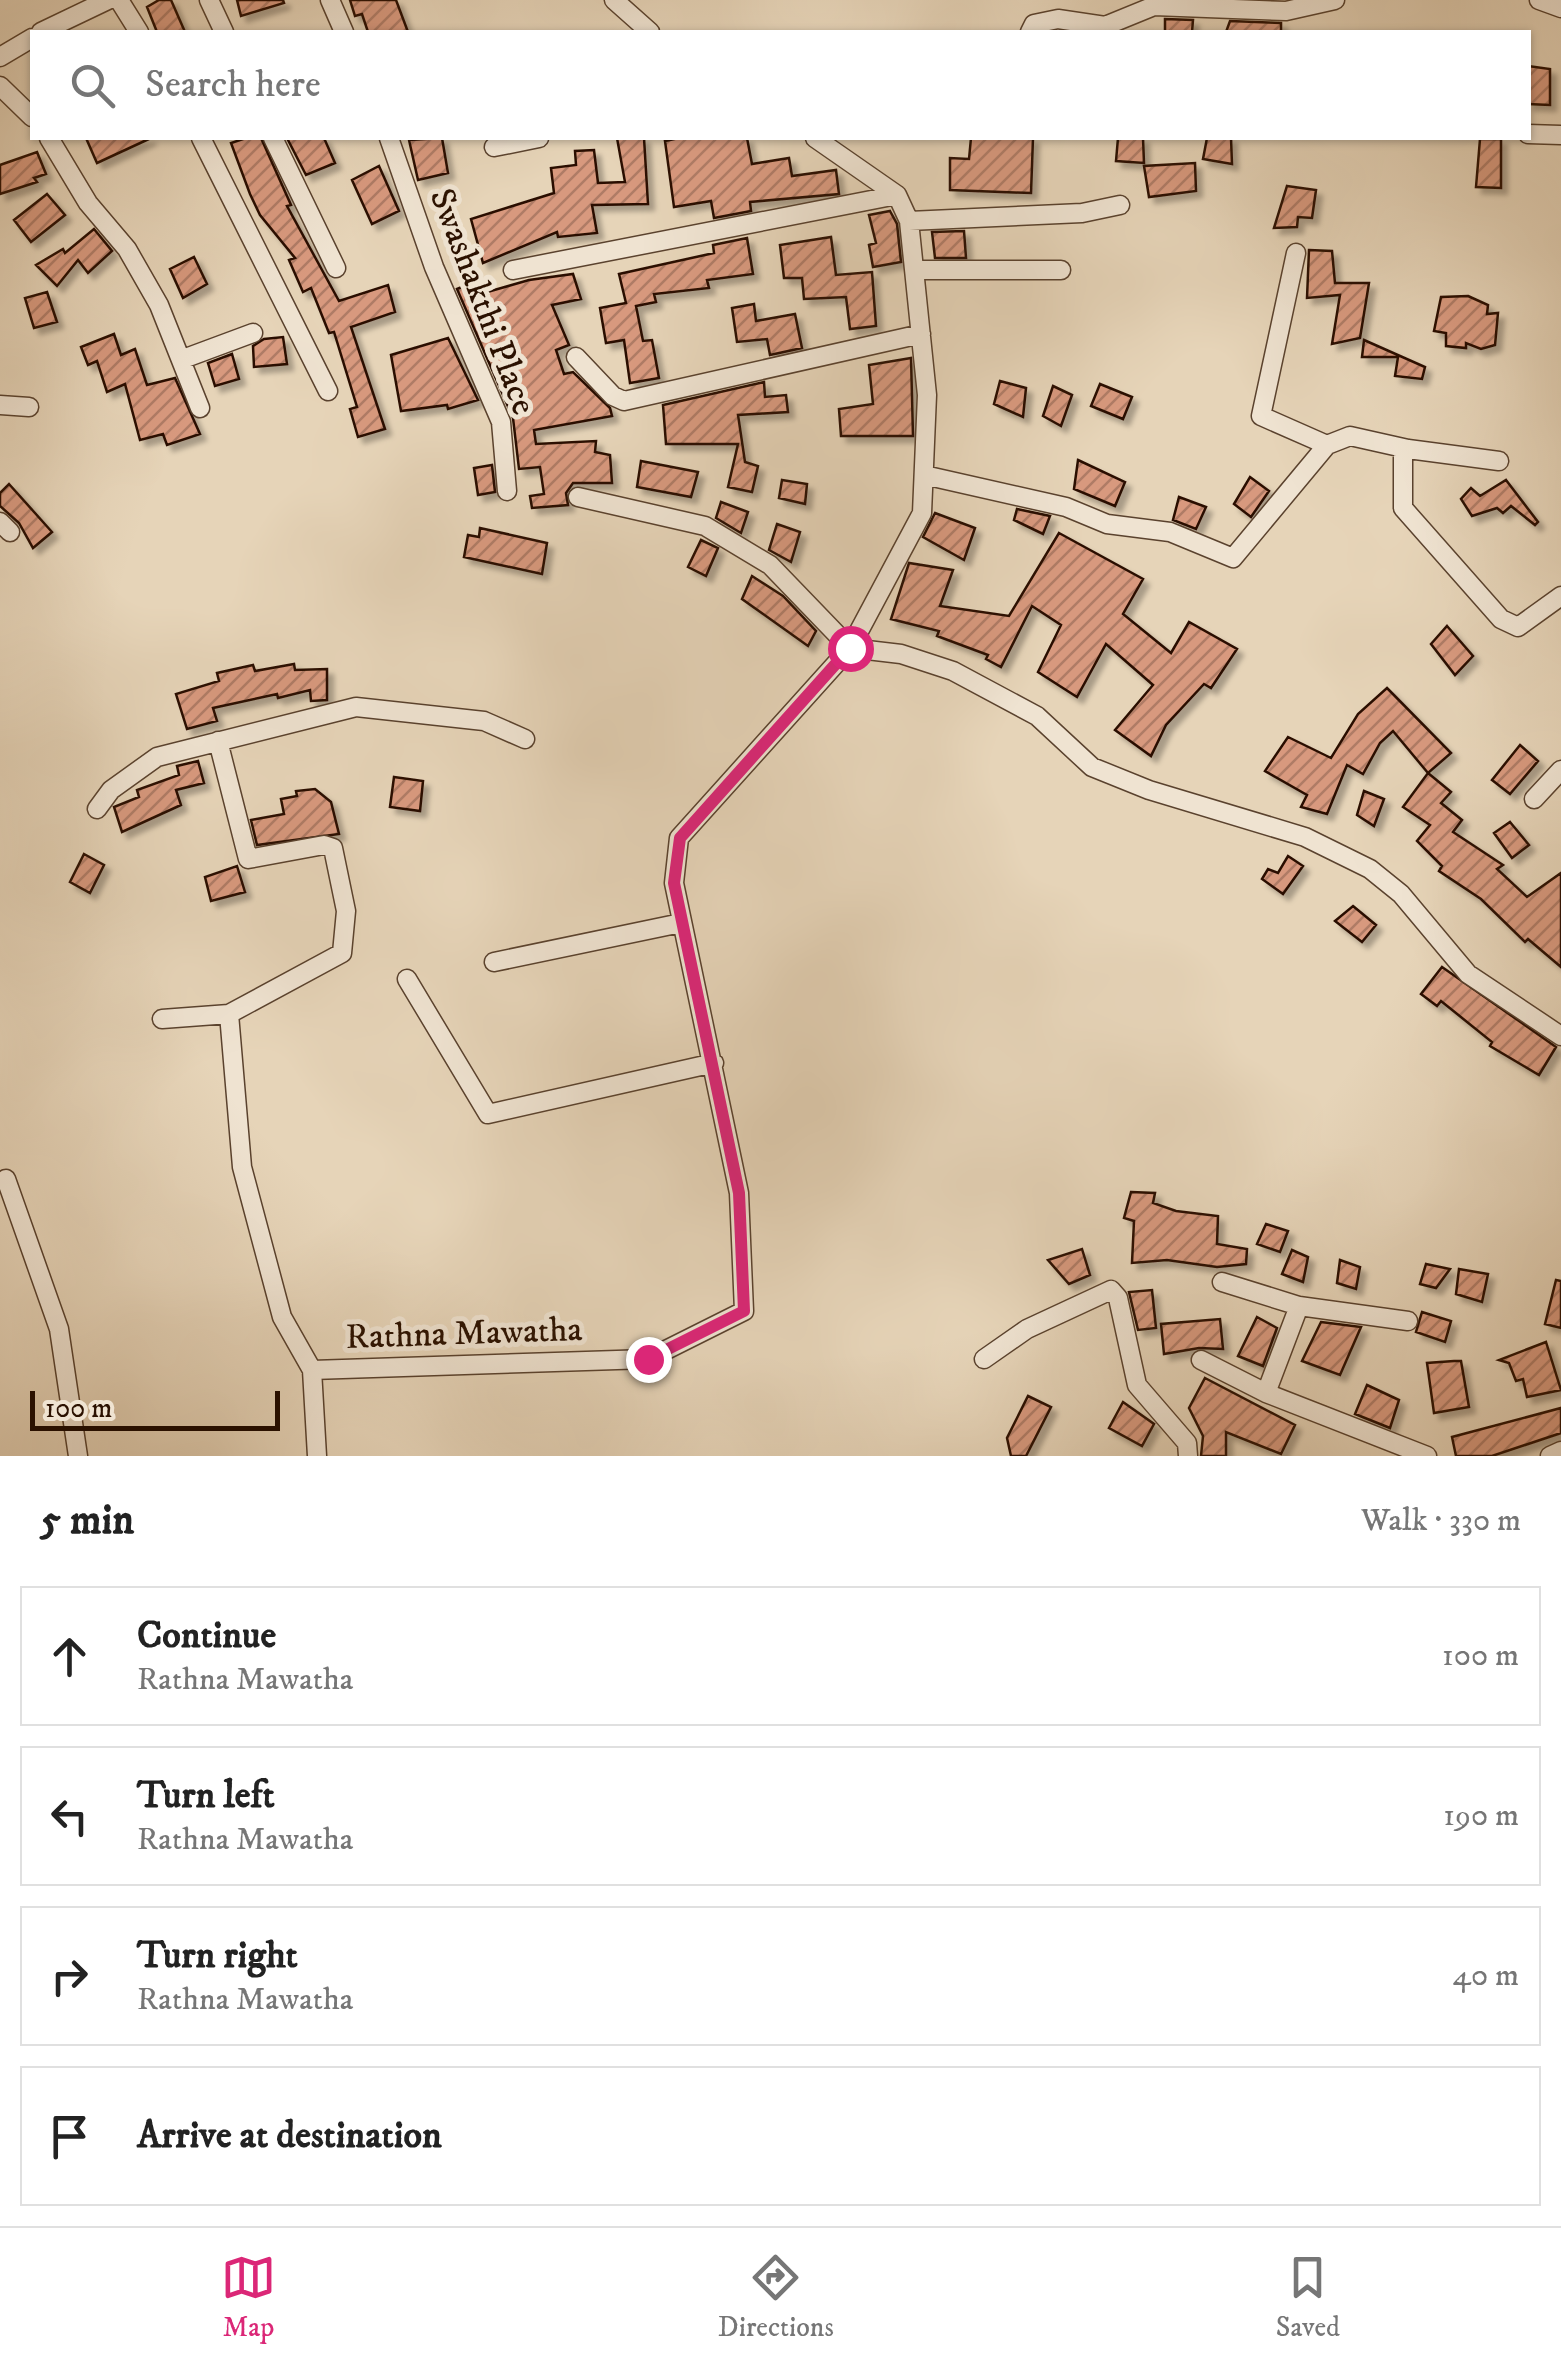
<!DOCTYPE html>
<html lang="en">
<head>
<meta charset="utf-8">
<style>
	:root { --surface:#fff; --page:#f2f2f2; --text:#222; --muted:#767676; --line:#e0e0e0; --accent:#db2777 }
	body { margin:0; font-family:"IM FELL DW Pica",serif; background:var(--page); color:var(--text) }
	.scale { position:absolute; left:30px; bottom:25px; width:250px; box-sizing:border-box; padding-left:10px; border:5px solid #2b1100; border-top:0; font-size:28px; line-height:35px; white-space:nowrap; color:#2b1100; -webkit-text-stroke:8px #efe3d1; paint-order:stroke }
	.stop { position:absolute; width:30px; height:30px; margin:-22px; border:8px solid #db2777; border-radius:50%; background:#fff }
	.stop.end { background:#db2777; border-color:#fff; box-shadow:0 2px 10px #0008 }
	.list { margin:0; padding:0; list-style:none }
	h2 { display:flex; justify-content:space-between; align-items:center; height:130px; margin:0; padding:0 40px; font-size:42px }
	h2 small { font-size:32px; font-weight:400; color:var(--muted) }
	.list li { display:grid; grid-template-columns:65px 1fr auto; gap:30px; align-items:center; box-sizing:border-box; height:140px; margin:0 20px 20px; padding:0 20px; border:2px solid var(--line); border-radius:0px }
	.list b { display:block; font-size:38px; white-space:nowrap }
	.list p { margin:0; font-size:32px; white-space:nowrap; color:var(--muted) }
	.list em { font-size:32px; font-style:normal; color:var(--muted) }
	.icon { flex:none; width:55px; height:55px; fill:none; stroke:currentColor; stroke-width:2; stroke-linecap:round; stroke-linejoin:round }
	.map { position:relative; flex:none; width:1561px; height:1456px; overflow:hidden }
	.search { position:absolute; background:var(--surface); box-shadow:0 2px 8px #0004; left:30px; right:30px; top:30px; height:110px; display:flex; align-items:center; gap:25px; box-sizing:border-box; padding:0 35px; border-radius:0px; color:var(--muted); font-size:38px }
	.sheet { height:770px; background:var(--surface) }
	nav { display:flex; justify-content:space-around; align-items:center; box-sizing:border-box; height:140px; border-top:2px solid var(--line); background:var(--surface); font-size:28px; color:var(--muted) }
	nav a { display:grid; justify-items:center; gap:5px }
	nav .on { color:var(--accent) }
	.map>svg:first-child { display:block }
	.building { fill:url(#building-hatch); stroke:#2b1100; stroke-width:2.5; filter:url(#shadow) }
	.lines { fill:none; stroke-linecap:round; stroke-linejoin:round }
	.minor-casing { stroke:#5a422e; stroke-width:21 }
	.minor { stroke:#efe3d1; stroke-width:18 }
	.route { stroke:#db2777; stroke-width:12 }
	.labels { text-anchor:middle; stroke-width:10; stroke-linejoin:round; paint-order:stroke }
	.street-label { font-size:35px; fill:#2b1100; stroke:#efe3d1 }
</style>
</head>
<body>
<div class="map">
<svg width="1561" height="1456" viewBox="0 0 1561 1456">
	<defs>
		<pattern id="building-hatch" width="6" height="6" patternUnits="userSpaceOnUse" patternTransform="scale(2.5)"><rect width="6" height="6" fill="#d8997e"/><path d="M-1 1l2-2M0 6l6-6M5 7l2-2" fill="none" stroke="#af7b65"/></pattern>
		<filter id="shadow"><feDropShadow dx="6" dy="6" stdDeviation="2.5" flood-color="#0004"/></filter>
	</defs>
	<rect width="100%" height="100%" fill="#e6d4b8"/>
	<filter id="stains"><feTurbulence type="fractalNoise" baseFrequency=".002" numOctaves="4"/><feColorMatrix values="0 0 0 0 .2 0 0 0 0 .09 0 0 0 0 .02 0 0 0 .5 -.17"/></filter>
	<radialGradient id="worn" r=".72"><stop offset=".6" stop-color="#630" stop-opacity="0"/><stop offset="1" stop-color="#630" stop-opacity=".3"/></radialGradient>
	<path class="building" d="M159 0H171L185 32H157L147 7Z
		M237 0H283L284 3 241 16Z
		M350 0H396L408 32H368L362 14 355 16Z
		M1165 19 1193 20 1192 32H1165Z
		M1230 21 1281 23V32H1226Z
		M1528 66 1550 69V105L1528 104Z
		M86 138H151L97 163Z
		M246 138H261L291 205 287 206 339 301 388 285 395 312 351 327 385 429 358 437 350 409 357 407 334 332 329 333 311 288 303 292 289 260 295 258 260 215 250 194 231 143Z
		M287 138H324L335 163 306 175Z
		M442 138 448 173 418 180 409 140Z
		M617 138H644L648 204 592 205 597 233 558 237 557 232 483 263 471 219 554 193 551 168 576 165 575 151 594 150 598 183 625 182Z
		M679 138H747L752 164 789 158 792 176 836 170 839 194 750 202 751 211 714 218 711 201 674 207 665 141Z
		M971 138H1033L1031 193 950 190V158L969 159Z
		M1118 138H1143L1144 163 1116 161Z
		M1207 138H1231L1232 164 1203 159Z
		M1480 139H1501V188L1476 187Z
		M37 152 46 174 34 178 37 182 0 194V165Z
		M1195 163 1196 191 1149 197 1144 166Z
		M379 166 399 211 372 224 352 180Z
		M1287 186 1316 190 1312 218 1298 217 1297 227 1274 228Z
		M47 194 65 215 31 242 14 220Z
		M890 211 897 224 901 262 873 267 869 245 876 243 869 215Z
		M94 229 112 251 88 273 78 260 57 286 36 265 63 249 65 253Z
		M964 231 966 258H935L932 232Z
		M831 237 836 275 872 272 876 326 850 329 846 297 804 299 802 278H784L780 245Z
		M747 238 753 274 707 280 709 288 654 294 656 302 636 306 643 341 652 340 659 378 630 383 624 340 606 343 600 308 626 303 619 274 714 253 713 245Z
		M1309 250 1332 251 1335 283H1369L1360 338 1332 344 1340 295 1307 298Z
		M194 257 207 284 183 298 170 269Z
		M573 274 581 299 552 305 569 345 556 350 564 374 573 372 610 408 612 416 534 430 536 444 596 441 595 452 610 455 612 483H573L566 493 568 505 532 508 530 496 544 494 540 467 519 469 513 418 457 289 479 280 484 293 529 280Z
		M47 292 57 322 34 328 25 298Z
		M1468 296 1488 305 1487 314 1498 313 1495 345 1481 349 1466 343V348L1446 346V333L1434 331 1441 297Z
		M754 304 756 321 795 314 802 348 770 355 767 339 737 342 732 308Z
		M114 334 121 355 135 349 147 385 175 378 200 434 167 445 163 434 140 440 125 384 107 392 97 361 88 365 81 347Z
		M283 337 287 364 254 367 253 346 264 339Z
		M448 338 478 400 448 409 447 405 401 411 391 355Z
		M1364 340 1425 367 1422 379 1395 376 1398 357H1362Z
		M232 354 239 379 215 386 208 363Z
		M911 358 913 436H841L839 409 873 404 869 365Z
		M1000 381 1026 388 1023 417 994 404Z
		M764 382 765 397 786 395 788 412 738 415 745 462 758 466 752 492 728 487 738 444H666L663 405Z
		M1100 384 1132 397 1123 419 1091 406Z
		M1053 386 1072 395 1061 426 1043 416Z
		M1078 460 1125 482 1115 506 1074 489Z
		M641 461 698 472 691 497 637 487Z
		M492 465 495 492 478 495 474 468Z
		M1250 477 1269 491 1251 517 1234 504Z
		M782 480 807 484 805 504 779 498Z
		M1506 480 1538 522 1535 525 1511 506 1503 513 1497 508 1472 516 1461 499 1471 488 1480 496Z
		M9 484 52 532 33 548 19 523 0 506V493Z
		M1179 497 1206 507 1196 529 1173 520Z
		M721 502 748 512 741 533 716 518Z
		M1017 509 1050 516 1043 534 1014 520Z
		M935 513 975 528 964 560 923 537Z
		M777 524 800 532 791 562 769 550Z
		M480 528 547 543 542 574 464 557 468 535 479 537Z
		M1059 533 1143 579 1123 614 1171 653 1189 622 1237 649 1211 688 1204 684 1166 725 1151 756 1115 730 1153 685 1106 644 1077 697 1038 672 1061 625 1032 606 1001 667 986 659 988 655 937 636 939 631 891 619 909 563 953 570 940 606 1009 616Z
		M701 540 718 548 706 576 688 567Z
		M752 576 783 596 816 631 808 646 742 599Z
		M1447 626 1473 656 1455 675 1431 644Z
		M294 664 295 670 327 669V700L311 701 310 690 278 698 277 694 213 708 217 721 187 729 176 694 219 681 217 673 253 665 255 671Z
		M1387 688 1451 753 1428 773 1393 731 1380 743 1363 774 1347 765 1327 814 1301 807 1307 795 1265 771 1288 737 1331 758 1358 714Z
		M1520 745 1538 761 1510 794 1492 780Z
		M198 761 204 783 176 790 181 805 122 832 114 807 139 797 137 790 179 775 177 766Z
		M1428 773 1451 792 1441 803 1462 820 1453 832 1503 865 1497 869 1527 897 1561 873V967L1528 939 1525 942 1481 899 1439 871 1442 866 1417 841 1430 825 1403 807Z
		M394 777 423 781 420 811 390 807Z
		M315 789 331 802 339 834 257 845 251 820 284 814 281 799 297 796 296 791Z
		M1364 791 1384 799 1374 826 1357 815Z
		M1510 822 1529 845 1512 858 1494 833Z
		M84 854 104 865 90 893 70 882Z
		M1288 856 1303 866 1283 894 1262 879 1268 869 1278 873Z
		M237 866 245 892 211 901 205 877Z
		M1353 906 1376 925 1362 942 1335 921Z
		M1442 967 1556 1047 1539 1075 1490 1046 1492 1042 1441 1001 1437 1006 1421 994Z
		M1131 1192 1155 1193 1153 1203 1176 1211 1218 1216 1217 1244 1247 1249 1246 1264 1217 1267 1167 1260 1132 1263 1134 1221 1124 1218Z
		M1266 1224 1288 1231 1280 1252 1257 1244Z
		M1082 1249 1090 1275 1069 1284 1048 1260Z
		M1292 1250 1308 1257 1303 1282 1282 1274Z
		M1340 1260 1360 1267 1356 1289 1337 1283Z
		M1426 1264 1450 1269 1436 1288 1420 1284Z
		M1459 1269 1488 1274 1482 1302 1456 1294Z
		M1556 1280 1561 1281V1328L1545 1324Z
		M1152 1290 1156 1328 1138 1330 1129 1292Z
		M1422 1312 1451 1321 1445 1342 1416 1332Z
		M1257 1317 1277 1328 1263 1366 1238 1356Z
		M1220 1319 1223 1349 1199 1348 1164 1354 1161 1324Z
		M1321 1322 1361 1327 1340 1375 1302 1361Z
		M1546 1342 1561 1390 1527 1397 1523 1379 1516 1381 1509 1363 1499 1360Z
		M1454 1361H1461L1469 1407 1434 1413 1427 1363Z
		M1205 1378 1295 1425 1281 1454 1226 1432V1456H1201L1203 1436 1189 1408Z
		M1367 1385 1399 1400 1390 1428 1355 1414Z
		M1028 1396 1051 1407 1026 1456H1011L1007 1438Z
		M1123 1402 1154 1424 1142 1446 1109 1428Z
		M1561 1408V1433L1492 1456H1456L1452 1437Z"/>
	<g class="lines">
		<defs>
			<path id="minor" d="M119 0 139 32
				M209 0 224 32
				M330 0 344 32
				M614 0 650 32
				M1539 0 1561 8
				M41 32 108 0
				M1030 32 1034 24 1058 19 1105 26 1154 6 1286 11 1335 0
				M0 57 32 38
				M0 86 32 117
				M1528 134 1561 135
				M49 138 88 203 127 249 159 305 200 408
				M201 138 328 391
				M273 138 336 268
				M389 138 434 267 501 422 507 491
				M494 147 539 138
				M909 221 1082 213 1120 205
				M1296 253 1261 416 1327 445
				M513 270 897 195
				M916 270H1061
				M576 357 613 396 624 401 921 334
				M183 359 253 333
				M0 405 29 407
				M1403 448V508L1501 619 1518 627 1561 596
				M924 475 1066 507 1107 524 1170 532 1233 558 1327 445 1350 436 1408 449 1499 461
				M578 497 705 526 770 565 850 648 901 654 953 671 1037 716 1092 767 1149 790 1305 837 1370 869 1401 894 1468 974 1561 1036
				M0 522 10 532
				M1534 799 1561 770
				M97 809 111 790 157 757 356 707 484 721 525 739
				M494 962 681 923
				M407 979 488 1114 714 1063
				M229 1014 242 1167 282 1317 312 1370 648 1359 744 1311 739 1193 674 883 679 838 850 648 922 513 927 395 909 221 897 195 815 138
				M162 1019 229 1014 342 953 346 911 333 848 324 845 248 859 218 741
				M6 1179 59 1329 78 1456
				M1222 1282 1299 1306
				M984 1359 1027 1329 1111 1290 1118 1298 1137 1385 1187 1443 1188 1456
				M1201 1360 1266 1393 1427 1456
				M312 1370 317 1456
				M1266 1393 1299 1306 1408 1321
				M1550 1456 1561 1451"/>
		</defs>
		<use href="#minor" class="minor-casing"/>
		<use href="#minor" class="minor"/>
	</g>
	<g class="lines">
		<path class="route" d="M648 1359 744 1311 739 1193 674 883 680 838 850 648"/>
	</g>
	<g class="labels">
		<g class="street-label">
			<text transform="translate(484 301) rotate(69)" y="12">Swashakthi Place</text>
			<text transform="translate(464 1332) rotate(-2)" y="12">Rathna Mawatha</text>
		</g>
	</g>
	<rect width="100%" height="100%" filter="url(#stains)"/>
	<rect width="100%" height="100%" fill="url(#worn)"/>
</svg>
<div class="scale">100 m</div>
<div class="stop" style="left:850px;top:648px"></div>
<div class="stop end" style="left:648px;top:1359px"></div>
<div class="search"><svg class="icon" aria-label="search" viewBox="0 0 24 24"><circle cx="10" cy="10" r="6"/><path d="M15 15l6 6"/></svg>Search here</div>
</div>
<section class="sheet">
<h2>5 min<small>Walk · 330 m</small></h2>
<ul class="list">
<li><svg class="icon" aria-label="ahead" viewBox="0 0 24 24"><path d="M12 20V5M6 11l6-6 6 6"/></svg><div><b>Continue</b><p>Rathna Mawatha</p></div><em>100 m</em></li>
<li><svg class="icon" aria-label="left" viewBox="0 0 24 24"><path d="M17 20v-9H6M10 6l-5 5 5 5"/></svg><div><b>Turn left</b><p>Rathna Mawatha</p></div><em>190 m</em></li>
<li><svg class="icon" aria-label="right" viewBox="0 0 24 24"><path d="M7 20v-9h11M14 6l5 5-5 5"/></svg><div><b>Turn right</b><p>Rathna Mawatha</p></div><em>40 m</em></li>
<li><svg class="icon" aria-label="arrive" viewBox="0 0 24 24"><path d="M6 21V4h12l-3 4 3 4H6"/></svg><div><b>Arrive at destination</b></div></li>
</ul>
</section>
<nav>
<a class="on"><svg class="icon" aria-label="map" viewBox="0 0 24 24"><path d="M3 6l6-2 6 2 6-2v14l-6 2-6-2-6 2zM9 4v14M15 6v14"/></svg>Map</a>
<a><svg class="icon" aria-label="directions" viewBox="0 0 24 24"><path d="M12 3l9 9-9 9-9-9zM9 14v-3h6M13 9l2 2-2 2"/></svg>Directions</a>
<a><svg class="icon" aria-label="saved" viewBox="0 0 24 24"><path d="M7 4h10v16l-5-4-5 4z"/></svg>Saved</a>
</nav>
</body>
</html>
